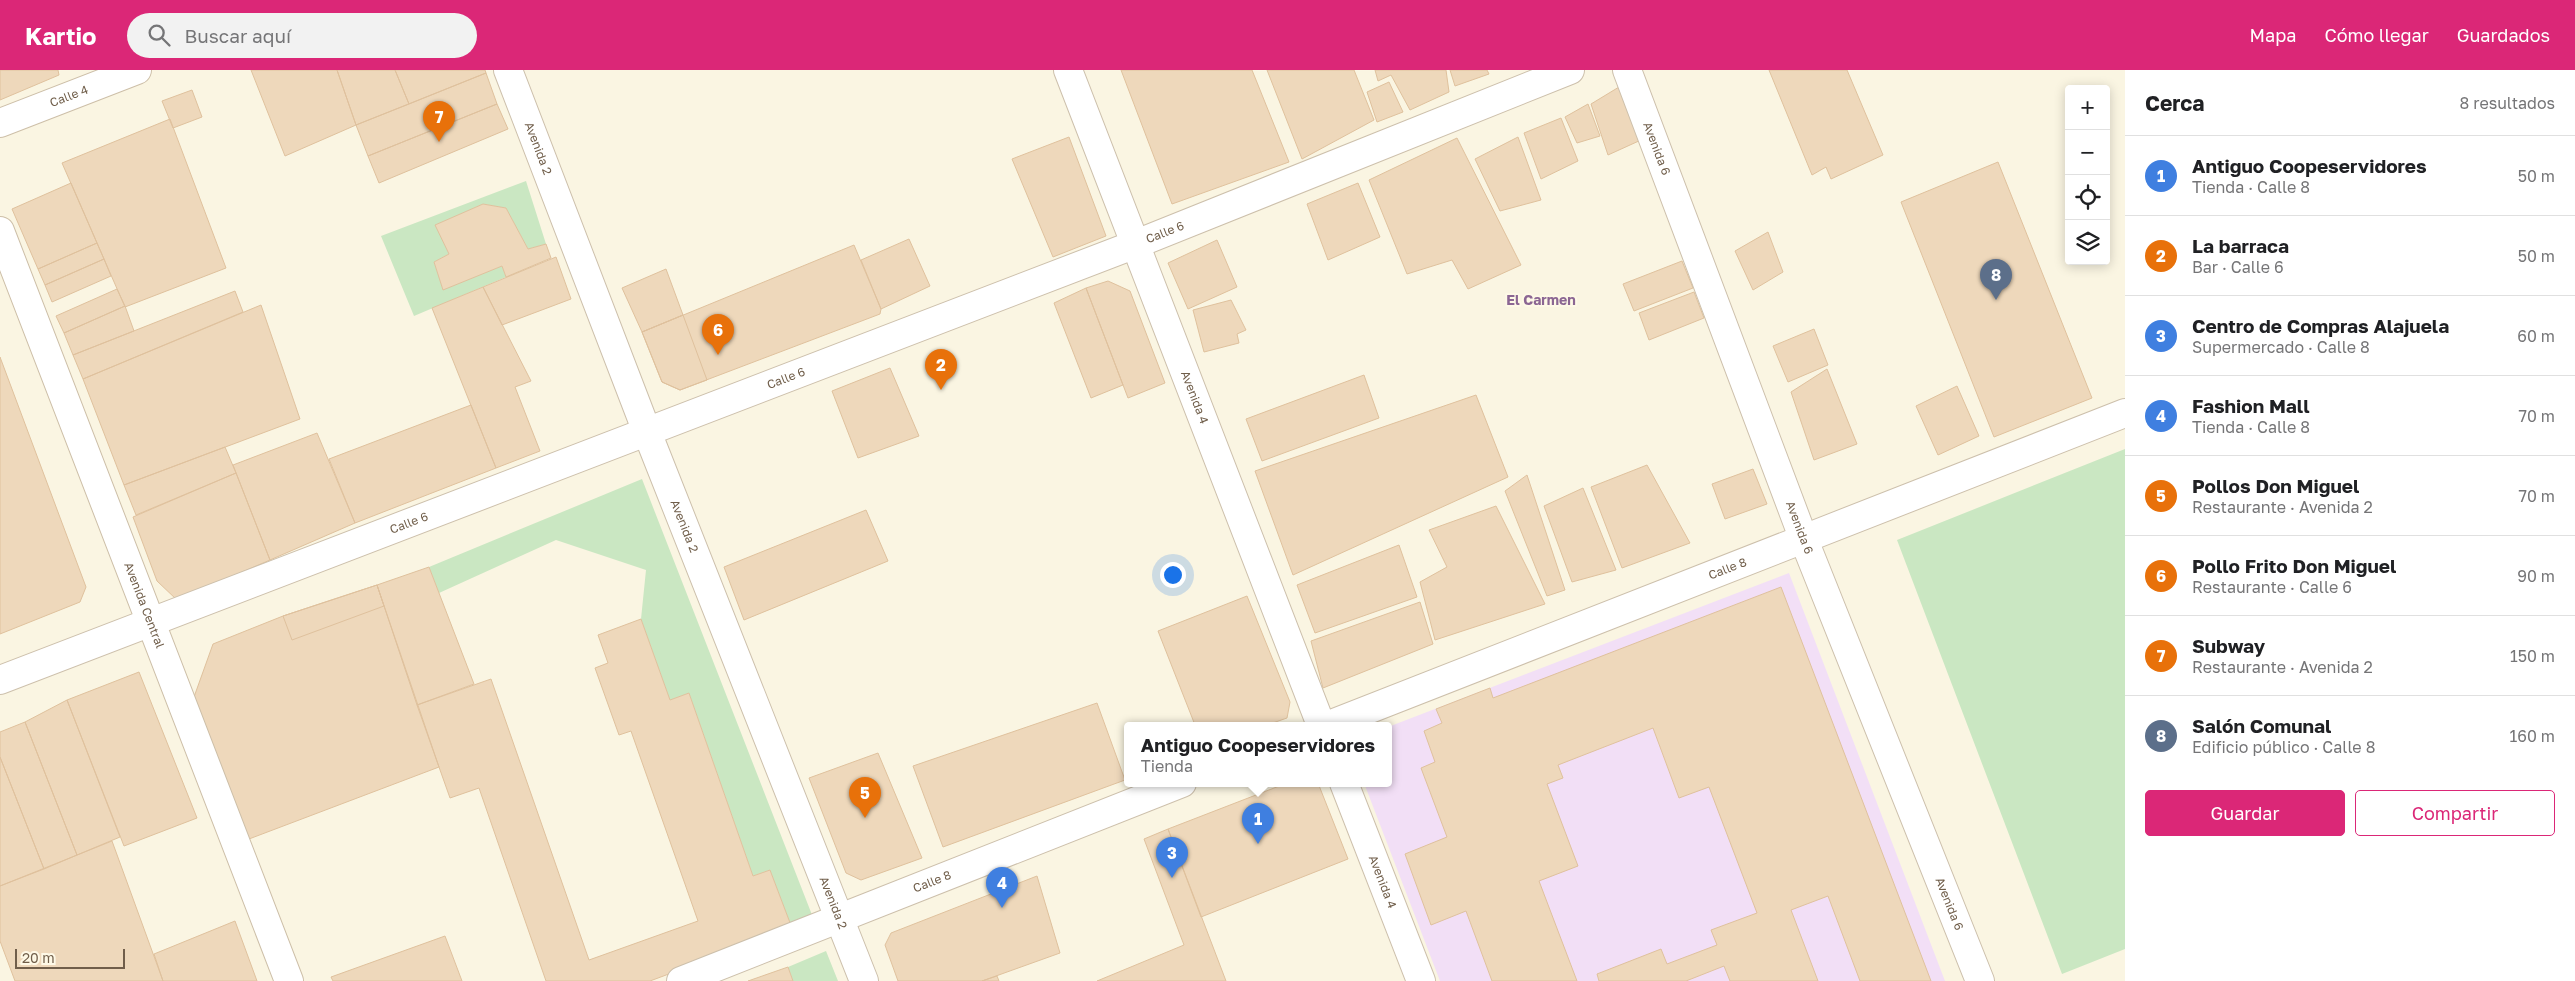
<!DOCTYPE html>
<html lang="es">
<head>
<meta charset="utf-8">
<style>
	:root { --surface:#fff; --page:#f2f2f2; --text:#202124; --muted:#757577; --line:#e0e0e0; --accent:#db2777 }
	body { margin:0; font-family:"Golos Text",sans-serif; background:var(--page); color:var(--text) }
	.controls { position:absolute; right:15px; top:15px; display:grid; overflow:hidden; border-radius:5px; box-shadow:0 2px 12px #0003 }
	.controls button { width:45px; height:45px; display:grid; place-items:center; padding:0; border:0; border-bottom:1px solid var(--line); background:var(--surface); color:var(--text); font:25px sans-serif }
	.scale { position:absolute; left:15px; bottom:12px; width:110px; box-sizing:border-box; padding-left:5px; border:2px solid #705e4a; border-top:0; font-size:14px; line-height:18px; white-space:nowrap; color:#705e4a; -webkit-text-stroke:4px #fef9e7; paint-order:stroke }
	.you { position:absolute; left:1172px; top:504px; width:18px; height:18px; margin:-12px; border:4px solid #fff; border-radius:50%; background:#1a73e8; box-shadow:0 0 0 8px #1a73e833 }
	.badge { display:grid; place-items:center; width:32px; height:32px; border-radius:50%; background:var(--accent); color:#fff; font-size:16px; font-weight:700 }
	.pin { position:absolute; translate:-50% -41px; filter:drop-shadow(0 1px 2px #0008) }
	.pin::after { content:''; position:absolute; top:26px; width:18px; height:15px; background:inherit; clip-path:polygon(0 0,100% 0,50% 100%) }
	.popup { position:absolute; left:1124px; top:652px; width:268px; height:65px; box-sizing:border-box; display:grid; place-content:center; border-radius:5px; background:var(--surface); filter:drop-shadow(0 1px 4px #0005); font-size:16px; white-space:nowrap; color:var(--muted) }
	.popup b { font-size:19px; color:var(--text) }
	.popup::after { content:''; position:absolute; left:50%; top:100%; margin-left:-10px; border:10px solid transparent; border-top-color:var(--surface) }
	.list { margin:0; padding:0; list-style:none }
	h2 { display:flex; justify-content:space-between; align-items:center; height:65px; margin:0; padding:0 20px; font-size:21px }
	h2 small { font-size:16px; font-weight:400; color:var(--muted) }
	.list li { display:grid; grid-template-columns:32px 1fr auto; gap:15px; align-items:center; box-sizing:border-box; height:80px; padding:0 20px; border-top:1px solid var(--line) }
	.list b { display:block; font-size:19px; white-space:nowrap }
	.list p { margin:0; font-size:16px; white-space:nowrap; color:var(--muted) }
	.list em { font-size:16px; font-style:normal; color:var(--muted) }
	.actions { display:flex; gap:10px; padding:15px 20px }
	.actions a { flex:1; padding:11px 0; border:1px solid var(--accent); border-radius:5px; text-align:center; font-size:18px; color:var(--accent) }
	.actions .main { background:var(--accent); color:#fff }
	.icon { flex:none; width:28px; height:28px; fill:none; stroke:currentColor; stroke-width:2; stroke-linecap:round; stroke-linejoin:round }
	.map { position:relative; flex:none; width:2125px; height:911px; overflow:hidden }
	header { display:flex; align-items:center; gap:30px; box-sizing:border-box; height:70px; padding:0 25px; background:var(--accent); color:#fff }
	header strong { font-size:24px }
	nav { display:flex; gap:28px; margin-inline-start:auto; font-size:18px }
	.search { width:350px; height:45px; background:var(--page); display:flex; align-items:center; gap:12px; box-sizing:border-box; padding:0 18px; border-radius:28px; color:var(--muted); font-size:19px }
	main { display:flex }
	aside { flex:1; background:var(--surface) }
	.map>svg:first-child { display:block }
	.education { fill:#f2dff6 }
	.green { fill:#cae7c2 }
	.building { fill:#eed8bb; stroke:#dfc19d }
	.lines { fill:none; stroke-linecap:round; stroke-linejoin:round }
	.street-casing { stroke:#cdc0ac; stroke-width:30 }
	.secondary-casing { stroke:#cdbfa8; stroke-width:30 }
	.street { stroke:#fff; stroke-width:28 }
	.secondary { stroke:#fff; stroke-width:28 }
	.labels { text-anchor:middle; stroke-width:4; stroke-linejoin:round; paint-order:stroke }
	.street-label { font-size:12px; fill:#705e4a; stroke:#fef9e7 }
	.neighbourhood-label { font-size:14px; font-weight:bold; fill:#8b6693; stroke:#fef9e7 }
</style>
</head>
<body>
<header>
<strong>Kartio</strong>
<div class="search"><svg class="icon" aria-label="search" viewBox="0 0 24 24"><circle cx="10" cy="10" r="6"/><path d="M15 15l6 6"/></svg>Buscar aquí</div>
<nav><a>Mapa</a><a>Cómo llegar</a><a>Guardados</a></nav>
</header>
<main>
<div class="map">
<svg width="2125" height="911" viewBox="0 0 2125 911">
	<rect width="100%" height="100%" fill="#faf5e2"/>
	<path class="education" d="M1789 503 1945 911H1440L1364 713H1388V657Z"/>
	<path class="green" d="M526 111 546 174 528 179 506 138 483 134 436 155 449 184 434 192 443 219 502 196 506 207 414 246 381 166Z
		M2125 379V879L2062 904 1897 470Z
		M642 409 814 850 792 858 770 800 753 806 689 623 670 630 641 549 646 500 556 470 439 523 429 497Z
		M826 881 838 911H793L788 897Z"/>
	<path class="building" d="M0 0H58L59 5 0 30Z
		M251 0H337L356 55 285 86Z
		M337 0H395L409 34 356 55Z
		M395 0H485L486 3 409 34Z
		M1121 0H1252L1289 92 1172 134Z
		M1267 0H1354L1374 50 1302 89Z
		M1375 0H1446L1449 22 1410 40 1391 5 1378 11Z
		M1450 0H1487L1489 4 1455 16Z
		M1769 0H1847L1883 85 1831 109 1826 97 1812 105Z
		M486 3 497 34 368 86 356 55Z
		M1389 12 1403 42 1377 52 1367 22Z
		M1619 17 1641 70 1608 85 1591 34Z
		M192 20 202 47 173 58 162 31Z
		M497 34 508 59 379 113 368 86Z
		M1588 34 1600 66 1577 73 1565 47Z
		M1561 48 1578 91 1541 109 1524 63Z
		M170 49 226 198 125 237 62 93Z
		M1069 67 1106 166 1053 187 1012 89Z
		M1518 67 1541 130 1500 141 1475 89Z
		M1457 68 1521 195 1468 219 1452 190 1407 204 1369 110Z
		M1998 92 2092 328 1994 367 1901 132Z
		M71 113 97 173 38 199 12 139Z
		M1358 113 1380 167 1328 190 1307 134Z
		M483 134 506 138 528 179 546 174 551 188 506 207 502 196 443 220 434 192 449 184 435 155Z
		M1768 162 1783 202 1753 220 1735 181Z
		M909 169 930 216 881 239 861 190Z
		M1217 170 1237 217 1188 239 1168 193Z
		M97 173 104 189 45 215 38 199Z
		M854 175 881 239 880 244 680 320 662 312 642 262Z
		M556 187 571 229 502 255 483 217Z
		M104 189 111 206 52 232 45 215Z
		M1682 191 1693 218 1634 241 1623 214Z
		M666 199 683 245 642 262 622 218Z
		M1108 211 1130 221 1165 313 1128 328 1086 218Z
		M483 217 531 311 515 317 540 381 496 398 432 238Z
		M1086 218 1123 315 1091 328 1054 233Z
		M117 219 125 236 64 263 56 246Z
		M235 221 243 242 83 309 73 285Z
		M1694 222 1704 248 1649 270 1639 243Z
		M1231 230 1246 260 1237 264 1239 273 1204 282 1193 240Z
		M261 235 300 349 124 415 83 309Z
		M125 236 134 261 73 285 64 263Z
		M683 245 707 310 680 320 662 312 642 262Z
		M1814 259 1828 295 1788 312 1773 276Z
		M0 287 86 517 80 532 0 564Z
		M890 298 919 366 858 388 832 321Z
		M1827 299 1857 374 1814 390 1791 322Z
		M1364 305 1379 348 1262 391 1246 349Z
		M1957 316 1979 366 1938 385 1916 336Z
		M1476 325 1508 407 1293 505 1255 401Z
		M471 335 496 398 355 453 329 389Z
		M317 363 355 453 270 490 233 395Z
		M225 377 236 403 136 445 124 415Z
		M1647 395 1690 473 1622 498 1591 417Z
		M1753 399 1767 434 1725 449 1712 414Z
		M236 403 270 490 177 530 157 511 133 447Z
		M1527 405 1565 520 1547 526 1505 421Z
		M1583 418 1616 500 1572 512 1544 436Z
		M1496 436 1545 534 1435 570 1420 512 1447 497 1429 460Z
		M866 440 888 491 744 550 724 497Z
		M1399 475 1417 527 1315 563 1297 515Z
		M429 497 474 614 417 635 377 515Z
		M377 515 439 697 249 769 194 627 213 574 283 546Z
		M377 515 384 536 292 570 283 546Z
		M1781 517 1931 911H1860L1828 826 1791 840 1818 911H1730L1724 896 1686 911H1599L1597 904 1661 879 1667 894 1717 875 1711 860 1757 843 1709 717 1679 728 1653 658 1558 695 1563 708 1547 714 1578 796 1539 811 1577 911H1492L1466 841 1431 855 1405 784 1447 767 1421 698 1435 692 1424 661 1442 653 1436 639 1490 618 1493 628Z
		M1247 526 1290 632 1287 648 1267 655H1195L1158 561Z
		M1420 532 1433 574 1323 618 1311 571Z
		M641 549 670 630 689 623 753 806 770 800 792 858 650 911H546L479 718 450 728 417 635 491 609 589 890 698 851 631 661 619 665 595 598 608 593 598 565Z
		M139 602 197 748 124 776 67 630Z
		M67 630 120 767 77 785 25 652Z
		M1097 633 1125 710 943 777 913 696Z
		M25 652 77 785 44 799 0 687V662Z
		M878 683 922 788 861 810 846 803 809 708Z
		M0 687 44 799 0 816Z
		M1287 713H1318L1348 789 1201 847 1168 759Z
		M1168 759 1226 911H1097L1184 875 1144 769Z
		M112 771 163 911H15L0 871V816Z
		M1037 806 1060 883 982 911H898L885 875 891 863Z
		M235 851 257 911H163L154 884Z
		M445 866 462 911H333L331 907Z
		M788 897 793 911H748Z
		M997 906 999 911H982Z"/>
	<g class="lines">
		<defs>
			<g id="street">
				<path id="s1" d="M508 0 647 362 864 911"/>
				<path id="s2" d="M1068 0 1321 655"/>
				<path id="s3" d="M1627 0 1804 470 1980 911"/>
				<path id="s4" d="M0 610 1136 174 1570 0"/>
				<path id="s5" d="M1329 655 2125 343"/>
				<path id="s6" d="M1344 713 1421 911"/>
				<path id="s7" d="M681 911 1182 713"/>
			</g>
			<g id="secondary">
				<path id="s8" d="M0 53 137 0"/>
				<path id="s9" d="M0 161 289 911"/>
			</g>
		</defs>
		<use href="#street" class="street-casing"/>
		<use href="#secondary" class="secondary-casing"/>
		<use href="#street" class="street"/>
		<use href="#secondary" class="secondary"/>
	</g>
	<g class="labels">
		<g class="street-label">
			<text dy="4" stroke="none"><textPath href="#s8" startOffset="74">Calle 4</textPath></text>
			<text dy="4" stroke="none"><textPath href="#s1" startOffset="84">Avenida 2</textPath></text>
			<text dy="4" stroke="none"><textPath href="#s3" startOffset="84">Avenida 6</textPath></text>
			<text dy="4" stroke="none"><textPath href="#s4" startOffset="1248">Calle 6</textPath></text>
			<text dy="4" stroke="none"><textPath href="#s4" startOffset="842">Calle 6</textPath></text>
			<text dy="4" stroke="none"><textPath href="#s2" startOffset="351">Avenida 4</textPath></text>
			<text dy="4" stroke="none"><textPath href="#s4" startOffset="438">Calle 6</textPath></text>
			<text dy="4" stroke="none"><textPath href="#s1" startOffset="489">Avenida 2</textPath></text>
			<text dy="4" stroke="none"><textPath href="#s3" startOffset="489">Avenida 6</textPath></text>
			<text dy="4" stroke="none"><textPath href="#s5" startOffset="428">Calle 8</textPath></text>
			<text dy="4" stroke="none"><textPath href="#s9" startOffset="401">Avenida Central</textPath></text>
			<text dy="4" stroke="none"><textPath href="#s7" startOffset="270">Calle 8</textPath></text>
			<text dy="4" stroke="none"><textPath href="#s6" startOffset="106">Avenida 4</textPath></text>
			<text dy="4" stroke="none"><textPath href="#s1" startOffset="894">Avenida 2</textPath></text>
			<text dy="4" stroke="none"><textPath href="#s3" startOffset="894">Avenida 6</textPath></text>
		</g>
		<g class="neighbourhood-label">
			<text x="1541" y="235">El Carmen</text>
		</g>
	</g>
</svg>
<div class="controls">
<button>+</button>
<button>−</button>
<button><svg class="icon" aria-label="locate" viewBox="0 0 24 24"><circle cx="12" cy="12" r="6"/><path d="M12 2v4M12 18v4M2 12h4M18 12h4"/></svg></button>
<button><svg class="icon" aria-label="layers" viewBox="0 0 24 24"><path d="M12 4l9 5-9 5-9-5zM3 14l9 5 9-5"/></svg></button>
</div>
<div class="scale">20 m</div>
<div class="you"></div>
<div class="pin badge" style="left:1258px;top:774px;background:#3f7fe0">1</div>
<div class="popup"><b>Antiguo Coopeservidores</b>Tienda</div>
<div class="pin badge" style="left:941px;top:320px;background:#e8710a">2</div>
<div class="pin badge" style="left:1172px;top:808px;background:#3f7fe0">3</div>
<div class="pin badge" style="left:1002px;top:838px;background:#3f7fe0">4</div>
<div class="pin badge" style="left:865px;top:748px;background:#e8710a">5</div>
<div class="pin badge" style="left:718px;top:285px;background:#e8710a">6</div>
<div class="pin badge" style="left:439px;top:72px;background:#e8710a">7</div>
<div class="pin badge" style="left:1996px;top:230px;background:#5c6f8a">8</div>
</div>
<aside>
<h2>Cerca<small>8 resultados</small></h2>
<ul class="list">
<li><span class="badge" style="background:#3f7fe0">1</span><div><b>Antiguo Coopeservidores</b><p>Tienda · Calle 8</p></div><em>50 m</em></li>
<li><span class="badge" style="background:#e8710a">2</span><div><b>La barraca</b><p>Bar · Calle 6</p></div><em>50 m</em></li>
<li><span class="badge" style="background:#3f7fe0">3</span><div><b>Centro de Compras Alajuela</b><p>Supermercado · Calle 8</p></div><em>60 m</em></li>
<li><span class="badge" style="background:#3f7fe0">4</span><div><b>Fashion Mall</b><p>Tienda · Calle 8</p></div><em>70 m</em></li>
<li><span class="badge" style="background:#e8710a">5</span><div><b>Pollos Don Miguel</b><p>Restaurante · Avenida 2</p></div><em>70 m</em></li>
<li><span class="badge" style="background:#e8710a">6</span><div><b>Pollo Frito Don Miguel</b><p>Restaurante · Calle 6</p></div><em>90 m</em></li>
<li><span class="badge" style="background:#e8710a">7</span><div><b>Subway</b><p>Restaurante · Avenida 2</p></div><em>150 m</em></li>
<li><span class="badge" style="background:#5c6f8a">8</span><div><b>Salón Comunal</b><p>Edificio público · Calle 8</p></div><em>160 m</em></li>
</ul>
<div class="actions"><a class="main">Guardar</a><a>Compartir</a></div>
</aside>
</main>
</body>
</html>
